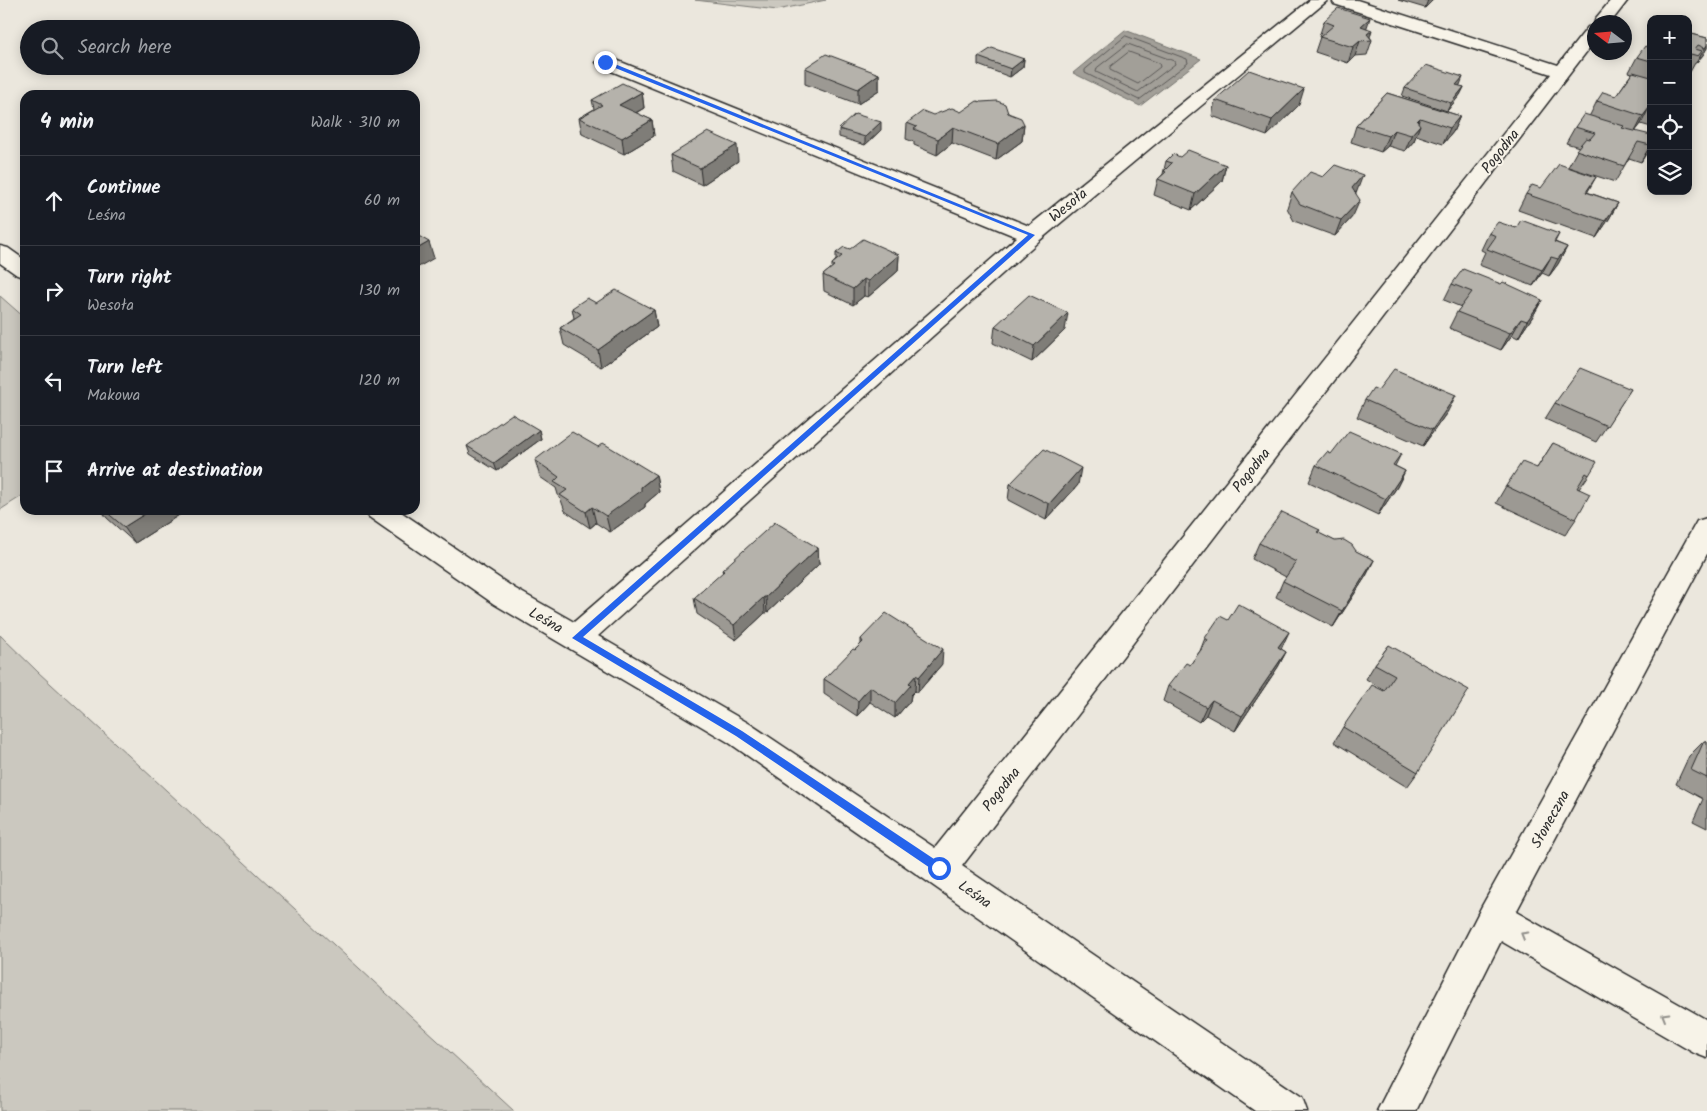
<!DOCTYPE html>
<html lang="en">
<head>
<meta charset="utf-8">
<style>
	:root { --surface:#171b24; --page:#20242c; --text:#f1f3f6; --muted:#9ea1a6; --line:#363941 }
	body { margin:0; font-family:Kalam,sans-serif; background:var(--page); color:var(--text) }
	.controls { position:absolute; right:15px; top:15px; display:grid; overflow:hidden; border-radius:10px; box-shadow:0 2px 12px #0003 }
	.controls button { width:45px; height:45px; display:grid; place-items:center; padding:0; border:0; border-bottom:1px solid var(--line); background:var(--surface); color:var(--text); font:25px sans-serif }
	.compass { position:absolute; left:1587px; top:15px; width:45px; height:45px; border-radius:50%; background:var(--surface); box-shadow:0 2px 12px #0003; rotate:286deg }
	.stop { position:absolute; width:15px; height:15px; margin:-11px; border:4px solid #2563eb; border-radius:50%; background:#fff }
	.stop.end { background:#2563eb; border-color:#fff; box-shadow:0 1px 5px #0008 }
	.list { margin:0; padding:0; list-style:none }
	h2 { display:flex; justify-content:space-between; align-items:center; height:65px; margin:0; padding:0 20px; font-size:21px }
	h2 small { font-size:16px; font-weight:400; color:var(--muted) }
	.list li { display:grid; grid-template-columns:32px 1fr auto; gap:15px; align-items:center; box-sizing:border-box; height:90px; padding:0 20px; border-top:1px solid var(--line) }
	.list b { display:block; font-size:19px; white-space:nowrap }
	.list p { margin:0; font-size:16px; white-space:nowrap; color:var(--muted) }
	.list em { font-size:16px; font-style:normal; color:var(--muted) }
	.icon { flex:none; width:28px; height:28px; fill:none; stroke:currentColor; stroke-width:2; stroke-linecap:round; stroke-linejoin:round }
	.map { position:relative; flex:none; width:1707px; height:1111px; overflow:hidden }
	.search { position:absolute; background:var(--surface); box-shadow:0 2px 12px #0003; left:20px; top:20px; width:400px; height:55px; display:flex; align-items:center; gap:12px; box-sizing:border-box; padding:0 18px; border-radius:28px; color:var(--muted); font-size:19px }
	.panel { position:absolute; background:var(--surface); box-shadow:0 2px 12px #0003; left:20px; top:90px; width:400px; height:425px; border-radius:15px }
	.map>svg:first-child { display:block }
	.green { fill:#cbc8bf; stroke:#7b7a75 }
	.water { fill:#a29f98; stroke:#72716c }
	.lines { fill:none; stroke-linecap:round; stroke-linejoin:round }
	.shore { stroke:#5b5957; stroke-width:1 }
	.street-casing { stroke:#2b2b2b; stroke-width:3 }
	.street { fill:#f7f3e8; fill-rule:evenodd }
	.wall { fill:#9c9993; stroke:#2b2b2b }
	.shaded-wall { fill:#7f7d78; stroke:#2b2b2b }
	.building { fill:#b5b2ab; stroke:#2b2b2b }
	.oneway { stroke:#918f8a }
	.route { fill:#2563eb }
	.labels { text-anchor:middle; stroke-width:4; stroke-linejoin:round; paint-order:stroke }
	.street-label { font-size:15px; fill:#2b2b2b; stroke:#f7f3e8 }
</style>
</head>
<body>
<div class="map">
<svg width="1707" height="1111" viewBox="0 0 1707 1111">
	<rect width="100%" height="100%" fill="#ebe7dd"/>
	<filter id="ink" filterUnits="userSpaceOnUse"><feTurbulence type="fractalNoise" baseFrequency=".02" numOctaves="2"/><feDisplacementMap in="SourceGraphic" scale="10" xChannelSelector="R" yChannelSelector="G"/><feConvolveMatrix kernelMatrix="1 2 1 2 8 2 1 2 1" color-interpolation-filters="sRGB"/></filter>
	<g filter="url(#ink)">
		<path class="green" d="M695 0H826L777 10Z
			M0 296 25 318V494L0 510Z
			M0 635 38 672 514 1111H0Z"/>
		<path class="water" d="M1125 30 1201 59 1140 106 1073 73Z"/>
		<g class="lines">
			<path class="shore" d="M1126 36 1187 59 1188 63 1139 100 1085 73V70Z
				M1128 44 1174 61 1175 64 1138 92 1096 72 1097 68Z
				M1129 52 1159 63 1160 67 1138 84 1110 70V67Z"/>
			<defs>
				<path id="street" d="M1310 0H1328L1040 240 598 636 750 724 935 848 1551 74 1334 4 1332 0H1357L1558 65 1588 27 1594 26V42L962 866 1302 1097 1307 1111H1255L728 742 494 604 369 517 365 510H398L514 588 574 622 1017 237 599 66 596 62 599 58 605 57 611 58 1029 226Z
					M1611 0H1628L1611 22 1594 24 1596 18Z
					M0 246 8 248 25 260V277L17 275 0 263Z
					M1707 518V554L1516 912 1707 1020V1058L1694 1053 1501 941 1416 1111H1377L1482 906 1697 521Z"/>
			</defs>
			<use href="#street" class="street-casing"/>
			<use href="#street" class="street"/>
		</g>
		<path class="wall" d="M1398 0H1433L1425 8Z
			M1324 21 1367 28 1370 37 1372 40 1367 55 1355 56 1348 63 1315 52 1320 37H1319Z
			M1688 33 1707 38V48L1703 55 1696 63H1695L1690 72 1688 71Z
			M1651 42V127L1641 124 1635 131 1651 146 1647 152 1641 162 1629 158 1615 182 1568 167 1579 147 1566 143 1575 127 1590 115 1597 101 1616 96 1632 73 1629 72 1637 57 1648 47Z
			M978 57 1024 59 1023 67 1010 77 978 65Z
			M805 68 879 74V90L858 104 805 84Z
			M1460 85 1459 86 1464 87 1460 95 1447 111 1402 96 1405 88Z
			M642 92 644 108 636 113 652 120 654 136 624 154 582 134 579 118 594 109 592 100Z
			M1387 93 1460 116 1453 132 1443 144 1416 135 1414 141 1405 151 1388 146 1381 152 1351 142 1356 126Z
			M1215 100 1299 105 1267 136 1212 116Z
			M961 112 1008 113 1024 124 1022 141 996 160 952 143 937 155 914 145V142L906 139 907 123Z
			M839 129 881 130 865 145 839 137Z
			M671 155 738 161 702 185 673 171Z
			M1166 161 1226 165 1222 181 1191 210 1154 195 1158 179 1163 174Z
			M1323 177 1357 191 1356 193 1353 216 1335 236 1294 221 1287 208 1292 192Z
			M1541 188 1587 192 1618 203 1609 219 1596 238 1518 210 1526 194Z
			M1516 228 1559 234 1555 242 1567 247 1558 264 1549 276 1542 273 1533 286 1479 265 1485 252 1481 250 1489 233Z
			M836 253 899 255 898 271 868 297 864 296 853 305 824 291 823 275 832 268V264L836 260Z
			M1452 284 1542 300 1533 316 1518 338 1512 335 1501 350 1449 328 1457 312 1461 307 1444 300Z
			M572 308 654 310 657 327 601 367 564 345 560 328 574 318Z
			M995 326 1065 330 1032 362 993 343Z
			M1631 389 1596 442 1545 419 1555 403Z
			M1365 400 1448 411 1423 446 1357 417Z
			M539 430 541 439 497 471 470 454 467 446Z
			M1553 443 1589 475 1579 489 1576 519 1565 535 1496 503 1506 486 1537 468Z
			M1331 454H1401L1395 466 1405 471 1397 487 1378 515 1309 482 1316 465Z
			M535 460 656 475 659 492 645 504V507L610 532 596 523 590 528 565 511 561 500 559 498 556 488 540 477Z
			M1010 484 1078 485 1046 520 1008 500Z
			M101 510H187L135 543 107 518Z
			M1320 530 1318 533 1374 560 1366 576 1333 627 1276 597 1283 581 1286 577 1252 559 1259 543Z
			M818 548 819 564 767 613H765L736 640 697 614 694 598 723 573 722 570Z
			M1205 638 1282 647 1281 649 1286 652 1278 667 1235 731 1206 715 1199 722 1163 701 1168 686 1190 665 1200 651Z
			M861 639 942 664 918 692 915 691 911 695 910 701 895 718 870 702 857 716 824 694V679L861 644Z
			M1389 645 1418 772 1407 787 1334 742 1343 727 1384 690 1366 679 1375 664Z
			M1704 741 1707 742V828L1693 821 1703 799 1676 784 1689 756Z"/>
		<path class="shaded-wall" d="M1428 0H1433L1425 8Z
			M1370 18 1365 33 1361 26Z
			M1372 30 1369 40 1367 34Z
			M1360 41 1355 56 1348 63 1353 47Z
			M1707 45V48L1703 55 1696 63Z
			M1024 59 1023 67 1010 77 1011 69Z
			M879 74V90L858 104V89Z
			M1463 77 1460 85 1452 93 1456 85Z
			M1464 87 1460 95 1447 111 1451 103Z
			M1304 89 1299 105 1267 136 1272 120Z
			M642 92 644 108 621 121 619 105Z
			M1649 108 1641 124 1635 132 1643 116Z
			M1460 116 1453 132 1443 144 1450 128Z
			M1420 118 1414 132 1420 125 1414 141 1405 151 1417 121Z
			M652 120 654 136 624 154 622 138Z
			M881 122V130L865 145V137Z
			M1024 124 1022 141 996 160 998 144Z
			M953 127 952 143 937 155 938 139Z
			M1394 130 1388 146 1381 152 1388 136Z
			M1651 144V146L1647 152 1641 162Z
			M737 145 738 161 702 185 700 168Z
			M1226 165 1222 181 1191 210 1195 194Z
			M1363 175 1357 191 1346 204 1352 188Z
			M1596 177 1587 193 1586 192Z
			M1360 200 1353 216 1335 236 1341 220Z
			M1618 203 1609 219 1596 238 1605 221Z
			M429 242 434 258 415 269V250Z
			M1567 247 1558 264 1549 276 1558 259Z
			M899 255 898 271 868 297V281Z
			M1551 257 1542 273 1533 286 1542 270Z
			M864 279V296L853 305V289Z
			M1542 300 1533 316 1518 338 1527 321Z
			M654 310 657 327 601 367 598 350Z
			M1068 313 1065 330 1032 362 1034 346Z
			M1521 319 1512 335 1501 350 1510 333Z
			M1456 395 1448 411 1423 446 1432 430Z
			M539 430 541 439 497 471 494 463Z
			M1081 468 1078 485 1046 520 1049 504Z
			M1405 471 1397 487 1378 515 1386 499Z
			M656 475 659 492 645 504V507L610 532 606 516Z
			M592 507 596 523 590 528 586 512Z
			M151 510H187L135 543 124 527Z
			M818 548 819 564 767 613 766 597Z
			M1374 560 1366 576 1333 627 1342 611Z
			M764 597 765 613 736 640 734 625Z
			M1289 632 1282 647 1271 663 1278 647Z
			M943 649 942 664 918 692 919 677Z
			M1286 652 1278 667 1235 731 1242 716Z
			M916 675 915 691 911 695 910 701 895 718V703L909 683Z
			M870 687V702L857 716 858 701Z
			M1212 700 1206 715 1199 722 1206 707Z"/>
		<path class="building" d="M1338 8 1370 18 1361 26 1372 30 1367 34 1372 40 1360 41 1353 47 1320 37 1334 25 1324 21Z
			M1688 33 1707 38V45L1705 48 1698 45 1695 49 1702 51 1698 56 1691 54 1688 58Z
			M1645 46 1651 48V61L1637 57Z
			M992 48 1024 59 1011 69 978 57Z
			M826 54 879 74 858 89 805 68Z
			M1426 65 1463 77 1456 85 1464 87 1451 103 1405 88Z
			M1249 70 1304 89 1272 120 1215 100Z
			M1633 72 1651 77V108H1649L1643 116 1597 101 1603 92 1616 96Z
			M622 83 642 92 619 105 652 120 622 138 579 118 602 105 592 100Z
			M1387 93 1460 116 1450 128 1420 118 1417 121 1420 125 1411 135 1394 130 1388 136 1356 126Z
			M977 101 981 102 997 101 1005 104 1008 113 1021 118 1024 124 998 144 953 127 938 139 914 129 917 127 907 123 923 111 933 115 952 108 961 112Z
			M855 114 881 122 865 137 839 129Z
			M1584 114 1624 126 1622 128 1651 135V144L1650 145 1638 142 1624 166 1576 150 1586 138 1590 139 1595 133 1575 127Z
			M708 132 737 145 700 168 671 155Z
			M1188 150 1226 165 1195 194 1158 179 1166 172 1164 171 1172 163 1166 161 1173 154 1180 157Z
			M1559 164 1596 177 1586 192 1618 203 1605 221 1526 194 1532 185 1541 188Z
			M1335 165 1363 175 1352 188 1360 200 1341 220 1300 204 1292 192 1310 172 1323 177Z
			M1521 220 1559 234 1554 242 1567 247 1558 259 1551 257 1542 270 1487 249 1496 236 1489 233 1498 222 1516 228Z
			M415 234 429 242 415 250Z
			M863 239 899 255 868 281 864 279 853 289 823 275 834 266 832 264 842 256 836 253 844 247 850 249Z
			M1463 269 1501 284 1503 282 1542 300 1527 321 1521 319 1510 333 1457 312 1472 292 1452 284Z
			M616 290 654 310 598 350 560 328 581 314 572 308 587 298 596 303Z
			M1029 295 1068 313 1034 346 995 326Z
			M1580 368 1631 389 1607 426 1555 403Z
			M1394 369 1456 395 1432 430 1365 400 1373 388 1378 390Z
			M512 414 539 430 494 463 467 446Z
			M1349 431 1401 454 1393 465 1405 471 1386 499 1316 465 1327 452 1331 454Z
			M572 432 598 447 603 443 656 475 641 487V491L606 516 592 507 586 512 560 495 567 490 554 482 559 477 535 460Z
			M1553 443 1597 462 1589 475 1586 473 1577 488 1590 494 1576 519 1506 486 1522 462 1537 468Z
			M1044 449 1081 468 1049 504 1010 484Z
			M104 510H151L124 527Z
			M1282 512 1320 530 1317 532 1335 541 1344 540 1352 545 1356 551 1374 560 1342 611 1283 581 1296 562 1259 543Z
			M775 522 818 548 766 597H764L734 625 694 598 724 571 722 570Z
			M1238 604 1289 632 1278 647 1286 652 1242 716 1212 700 1206 707 1168 686 1186 663 1190 665 1208 640 1205 638 1220 616 1228 620Z
			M886 613 943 649 919 677 916 675 909 683 911 685 895 703 870 687 858 701 824 679 853 649 855 650 863 642 861 639Z
			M1389 645 1469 690 1418 772 1343 727 1372 685 1384 691 1395 675 1375 664Z
			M1704 741 1707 742V778L1691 770Z"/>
		<defs><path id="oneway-chevron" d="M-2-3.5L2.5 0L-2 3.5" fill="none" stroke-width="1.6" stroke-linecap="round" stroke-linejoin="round" transform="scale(1.25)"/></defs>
		<g class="oneway">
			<use href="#oneway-chevron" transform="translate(1524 935) rotate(-150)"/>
			<use href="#oneway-chevron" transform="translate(1665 1016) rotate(-150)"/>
		</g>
	</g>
	<path class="route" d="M605 60 1035 235 583 637 742 731 943 865V872H936L736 736 572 638 1028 235 603 63Z"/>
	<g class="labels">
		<g class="street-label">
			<text transform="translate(1500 151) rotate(-52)" y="5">Pogodna</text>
			<text transform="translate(1068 205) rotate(-39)" y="5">Wesoła</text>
			<text transform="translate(1251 470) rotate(-52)" y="5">Pogodna</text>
			<text transform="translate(546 620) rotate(30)" y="5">Leśna</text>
			<text transform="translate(1001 789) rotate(-52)" y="5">Pogodna</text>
			<text transform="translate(1550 819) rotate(-61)" y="5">Słoneczna</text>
			<text transform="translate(975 894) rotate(35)" y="5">Leśna</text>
		</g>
	</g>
</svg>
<div class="controls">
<button>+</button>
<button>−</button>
<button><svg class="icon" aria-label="locate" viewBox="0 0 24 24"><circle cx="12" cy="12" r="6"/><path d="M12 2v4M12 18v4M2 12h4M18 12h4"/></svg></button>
<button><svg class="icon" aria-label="layers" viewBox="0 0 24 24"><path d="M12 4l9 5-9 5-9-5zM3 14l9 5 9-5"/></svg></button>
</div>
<svg class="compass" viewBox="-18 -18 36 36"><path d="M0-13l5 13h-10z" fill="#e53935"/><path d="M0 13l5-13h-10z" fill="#9ea1a6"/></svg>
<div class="stop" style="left:939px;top:868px"></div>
<div class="stop end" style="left:605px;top:62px"></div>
<div class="search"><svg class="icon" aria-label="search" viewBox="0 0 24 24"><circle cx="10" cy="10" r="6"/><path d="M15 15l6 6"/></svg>Search here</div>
<section class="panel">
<h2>4 min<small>Walk · 310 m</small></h2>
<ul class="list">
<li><svg class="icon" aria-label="ahead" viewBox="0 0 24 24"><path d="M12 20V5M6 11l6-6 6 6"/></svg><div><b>Continue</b><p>Leśna</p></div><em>60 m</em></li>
<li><svg class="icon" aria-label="right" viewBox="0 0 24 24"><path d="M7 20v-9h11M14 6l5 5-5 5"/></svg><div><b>Turn right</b><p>Wesoła</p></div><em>130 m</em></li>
<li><svg class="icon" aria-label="left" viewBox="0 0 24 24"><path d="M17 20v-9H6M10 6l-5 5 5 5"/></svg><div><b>Turn left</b><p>Makowa</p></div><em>120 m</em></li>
<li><svg class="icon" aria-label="arrive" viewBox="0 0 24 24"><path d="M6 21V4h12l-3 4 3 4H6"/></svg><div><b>Arrive at destination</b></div></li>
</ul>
</section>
</div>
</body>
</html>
